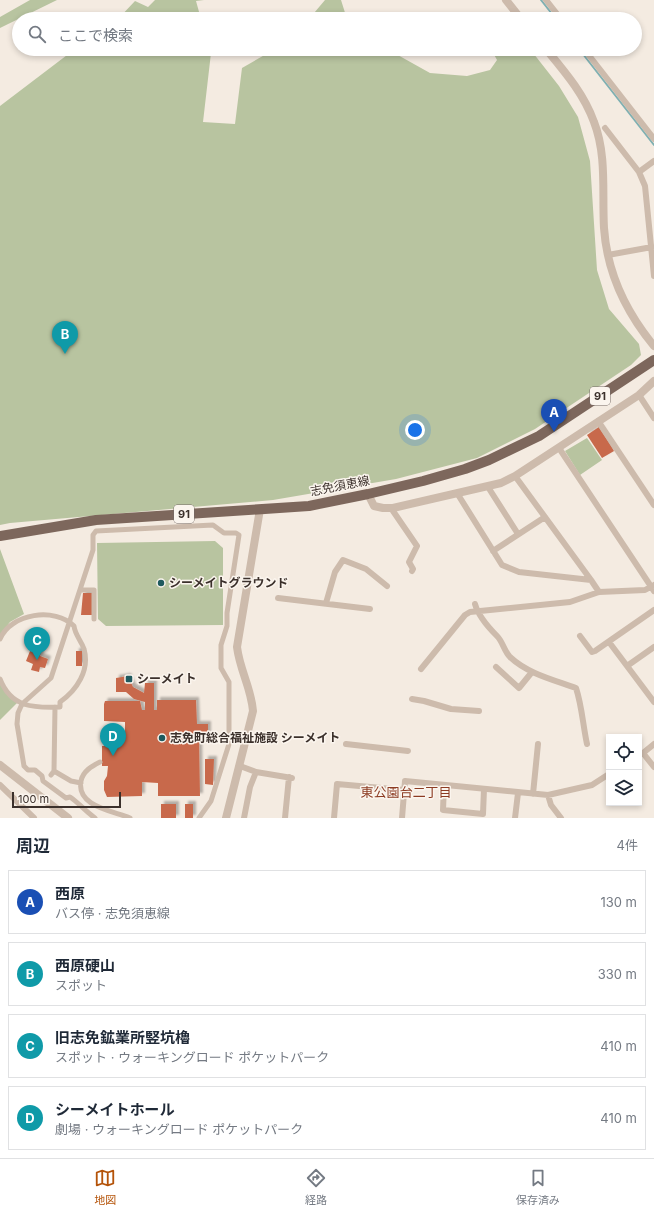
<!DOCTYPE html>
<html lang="ja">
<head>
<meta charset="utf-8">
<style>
	:root { --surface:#fff; --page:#f2f2f3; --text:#1f2937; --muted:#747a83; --line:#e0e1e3; --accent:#b45309 }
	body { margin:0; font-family:Inter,"Noto Sans JP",sans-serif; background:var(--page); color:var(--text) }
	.controls { position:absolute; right:12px; bottom:12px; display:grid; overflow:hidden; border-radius:0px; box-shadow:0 2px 6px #0003 }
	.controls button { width:36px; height:36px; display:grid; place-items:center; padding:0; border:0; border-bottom:1px solid var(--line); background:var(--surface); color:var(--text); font:20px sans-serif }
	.scale { position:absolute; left:12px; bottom:10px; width:109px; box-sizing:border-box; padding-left:4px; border:2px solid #3b302b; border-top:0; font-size:11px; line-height:14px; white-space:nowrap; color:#3b302b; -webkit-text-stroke:3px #fbf5ee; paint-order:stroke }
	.you { position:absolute; left:415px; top:430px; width:14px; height:14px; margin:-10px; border:3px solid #fff; border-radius:50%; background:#1a73e8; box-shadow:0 0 0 6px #1a73e833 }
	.badge { display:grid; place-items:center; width:26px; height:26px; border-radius:50%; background:var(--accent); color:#fff; font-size:13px; font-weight:700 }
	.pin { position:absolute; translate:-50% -33px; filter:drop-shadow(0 1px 2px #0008) }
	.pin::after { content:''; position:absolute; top:21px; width:14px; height:12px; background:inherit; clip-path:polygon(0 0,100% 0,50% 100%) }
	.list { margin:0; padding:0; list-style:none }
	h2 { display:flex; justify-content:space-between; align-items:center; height:52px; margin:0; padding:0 16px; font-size:17px }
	h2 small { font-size:13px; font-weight:400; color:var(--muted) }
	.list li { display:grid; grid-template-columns:26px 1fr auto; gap:12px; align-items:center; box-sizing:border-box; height:64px; margin:0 8px 8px; padding:0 8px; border:1px solid var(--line); border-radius:0px }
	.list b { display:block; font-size:15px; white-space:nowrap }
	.list p { margin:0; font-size:13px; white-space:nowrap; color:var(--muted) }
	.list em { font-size:13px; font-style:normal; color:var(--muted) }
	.icon { flex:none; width:22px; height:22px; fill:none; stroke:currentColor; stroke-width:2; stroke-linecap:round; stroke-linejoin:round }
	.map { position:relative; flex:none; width:654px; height:818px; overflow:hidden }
	.search { position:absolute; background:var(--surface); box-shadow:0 2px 6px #0003; left:12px; right:12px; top:12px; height:44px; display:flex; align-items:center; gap:10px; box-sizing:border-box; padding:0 14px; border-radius:22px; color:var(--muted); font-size:15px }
	.sheet { height:340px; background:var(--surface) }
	nav { display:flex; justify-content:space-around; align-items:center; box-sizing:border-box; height:56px; border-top:1px solid var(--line); background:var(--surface); font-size:11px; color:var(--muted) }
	nav a { display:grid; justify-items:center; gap:2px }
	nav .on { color:var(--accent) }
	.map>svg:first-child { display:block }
	.green { fill:#b8c4a0 }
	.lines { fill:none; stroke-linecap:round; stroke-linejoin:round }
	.stream { stroke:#7fb0b2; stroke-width:2 }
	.building { fill:#c8694b; filter:url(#shadow) }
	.pedestrian { stroke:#cdbbac; stroke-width:5 }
	.minor { stroke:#cdbbac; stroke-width:6 }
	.tertiary { stroke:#cdbbac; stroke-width:8 }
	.primary { stroke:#7d675c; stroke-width:10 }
	.poi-dot { fill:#1f5a5e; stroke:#fbf5ee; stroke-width:1.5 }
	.labels { text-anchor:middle; stroke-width:3; stroke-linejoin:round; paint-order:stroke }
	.shield { fill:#fbf5ee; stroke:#756b66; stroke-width:1 }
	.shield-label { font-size:11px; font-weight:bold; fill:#3b302b }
	.street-label { font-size:12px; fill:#3b302b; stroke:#fbf5ee }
	.poi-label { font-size:12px; font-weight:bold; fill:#3b302b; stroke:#fbf5ee; text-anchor:start }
	.neighbourhood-label { font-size:13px; fill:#8c3b22; stroke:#fbf5ee }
</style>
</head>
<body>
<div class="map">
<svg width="654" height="818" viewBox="0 0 654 818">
	<defs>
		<filter id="shadow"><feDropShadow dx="3" dy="-3" stdDeviation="1" flood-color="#0004"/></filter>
	</defs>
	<rect width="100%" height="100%" fill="#f4ebe1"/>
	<path class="green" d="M30 0H57L0 28V17Z
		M155 0H204L196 1 201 19H118L135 1 148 7Z
		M325 0H341L347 19H309Z
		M75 49H210L211 53 203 122 235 124 242 68 275 49H387L430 73 467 76 490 70 497 60 491 49H530L559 86 578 117 590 161 597 270 609 309 639 344 641 355 631 365 535 429 477 458 396 479 273 500 10 523 0 525V106Z
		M587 438 602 460 580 475 565 451Z
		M215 541 223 548V625L106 626 98 619 97 543Z
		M0 549 24 614 10 622 0 635Z
		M0 684 17 703 0 720Z"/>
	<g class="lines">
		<path class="stream" d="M541 0 556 19
			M579 49 654 145"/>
	</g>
	<path class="building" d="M599 427 614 451 602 458 587 435Z
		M83 593H92V615H81Z
		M35 650 41 653 40 656 48 659 45 668 40 667 39 672 31 670 33 664 26 661 30 651 34 652Z
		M76 651H82V666H76Z
		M128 676 133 687 144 693 145 683H154V710H157V700H196L197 724H208V735H199L200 796H158V783L142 782V796L107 797 104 790V781L107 776 108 766H102V746H107V741H125V722L104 721V704L105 701H140L142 710H145V702L134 699 126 692H116V678Z
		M205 759H214L213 785 205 784Z
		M161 804H176V818H161Z
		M185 804H193V818H185Z"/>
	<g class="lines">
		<path class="pedestrian" d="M80 590H94V619
			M0 639C11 613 55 607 74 626 75 635 81 640 84 649 90 670 77 690 60 702V707C34 708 11 708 0 679
			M100 762C92 766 83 771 81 781 76 807 114 811 130 818
			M54 771 71 781 81 783
			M51 775 54 771 55 707
			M95 818C85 811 79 803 70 797L66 798 43 781 42 776 35 770H28L24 766 17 724 18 713 22 704 51 678 93 550V535L96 531 213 525 224 533H236L239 535 227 613V626L221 645V668L229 682V744L211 801 199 818"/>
		<path class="minor" d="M546 0 561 19
			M584 49 654 139
			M605 128 639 172 645 186 654 276
			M639 172 654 161
			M608 255 652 247
			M639 395 654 418
			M598 421 654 505
			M559 448 654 591
			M515 476 591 580
			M488 487 518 534
			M457 493 502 565 519 572 591 580 599 592
			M393 508V511L417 546 409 562 413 569 412 571
			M493 551 545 517
			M278 598 370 609
			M326 603 335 572 343 560 366 569 387 586
			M475 604C478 615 489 628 497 636 503 642 504 651 510 657 528 674 554 680 576 688 582 706 583 726 587 744
			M580 636 592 652 595 651 654 610
			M609 642 654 702
			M627 666 654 647
			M496 667 519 688 532 672
			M421 669 465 615 470 612 570 602 599 592 645 590 654 585
			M412 699 424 701 451 709 479 711
			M346 744 408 751
			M643 753 654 744
			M639 755 643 753 654 767
			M240 766 256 772 292 778
			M0 785 34 818
			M444 785 443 810 483 814 484 789
			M533 794 538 744
			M548 795 551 805 561 818
			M244 818 250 787 256 772
			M285 818 289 777
			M334 818 337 784 404 790
			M402 818 405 781 548 795 592 785 609 774
			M515 818 518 793"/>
		<path class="tertiary" d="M506 0 521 19
			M546 49C565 72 584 94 594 122 607 155 602 193 604 228 607 272 626 312 654 346
			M368 494 374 506 383 508H393L501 483 515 476 639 395 654 381
			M0 765 68 818
			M226 818 253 711C251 687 240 671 237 647L260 509"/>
		<path class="primary" d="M0 536 96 520 309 506 368 494 423 481 465 469 489 460 539 436 654 360"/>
	</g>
	<g class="poi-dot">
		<circle cx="161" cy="583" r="4"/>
		<rect x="125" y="675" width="8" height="8" rx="2"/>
		<circle cx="162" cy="738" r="4"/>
	</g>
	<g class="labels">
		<g class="shield">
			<rect x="590" y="387" width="20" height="18" rx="3"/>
			<rect x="174" y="505" width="20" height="18" rx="3"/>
		</g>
		<g class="shield-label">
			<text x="600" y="400">91</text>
			<text x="184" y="518">91</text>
		</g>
		<g class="street-label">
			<text transform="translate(340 486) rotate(-11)" y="4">志免須恵線</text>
		</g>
		<g class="poi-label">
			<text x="169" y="587">シーメイトグラウンド</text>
			<text x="137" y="683">シーメイト</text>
			<text x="170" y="742">志免町総合福祉施設 シーメイト</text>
		</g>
		<g class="neighbourhood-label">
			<text x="406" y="797">東公園台二丁目</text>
		</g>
	</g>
</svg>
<div class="controls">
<button><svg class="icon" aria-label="locate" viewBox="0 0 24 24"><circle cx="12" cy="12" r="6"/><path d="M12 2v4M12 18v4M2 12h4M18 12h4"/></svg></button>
<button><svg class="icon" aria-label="layers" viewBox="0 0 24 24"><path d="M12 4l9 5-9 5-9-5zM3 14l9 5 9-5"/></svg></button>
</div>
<div class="scale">100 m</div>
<div class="you"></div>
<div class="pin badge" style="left:554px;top:432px;background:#1a4fb4">A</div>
<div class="pin badge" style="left:65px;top:354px;background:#0f9aa8">B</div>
<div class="pin badge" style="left:37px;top:660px;background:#0f9aa8">C</div>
<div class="pin badge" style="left:113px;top:756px;background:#0f9aa8">D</div>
<div class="search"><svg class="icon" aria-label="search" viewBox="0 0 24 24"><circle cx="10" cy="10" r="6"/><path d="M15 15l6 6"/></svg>ここで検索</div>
</div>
<section class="sheet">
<h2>周辺<small>4件</small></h2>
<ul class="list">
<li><span class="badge" style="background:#1a4fb4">A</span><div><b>西原</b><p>バス停 · 志免須恵線</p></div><em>130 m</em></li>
<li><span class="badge" style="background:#0f9aa8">B</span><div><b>西原硬山</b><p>スポット</p></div><em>330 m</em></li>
<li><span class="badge" style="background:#0f9aa8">C</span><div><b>旧志免鉱業所竪坑櫓</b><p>スポット · ウォーキングロード ポケットパーク</p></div><em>410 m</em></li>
<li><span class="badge" style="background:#0f9aa8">D</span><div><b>シーメイトホール</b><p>劇場 · ウォーキングロード ポケットパーク</p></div><em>410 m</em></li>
</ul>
</section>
<nav>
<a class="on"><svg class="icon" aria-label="map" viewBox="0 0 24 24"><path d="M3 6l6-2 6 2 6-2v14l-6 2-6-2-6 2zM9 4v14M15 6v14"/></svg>地図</a>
<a><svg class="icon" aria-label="directions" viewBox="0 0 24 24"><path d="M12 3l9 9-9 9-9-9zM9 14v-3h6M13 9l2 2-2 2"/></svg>経路</a>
<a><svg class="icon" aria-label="saved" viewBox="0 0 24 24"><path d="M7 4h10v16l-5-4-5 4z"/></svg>保存済み</a>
</nav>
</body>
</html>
